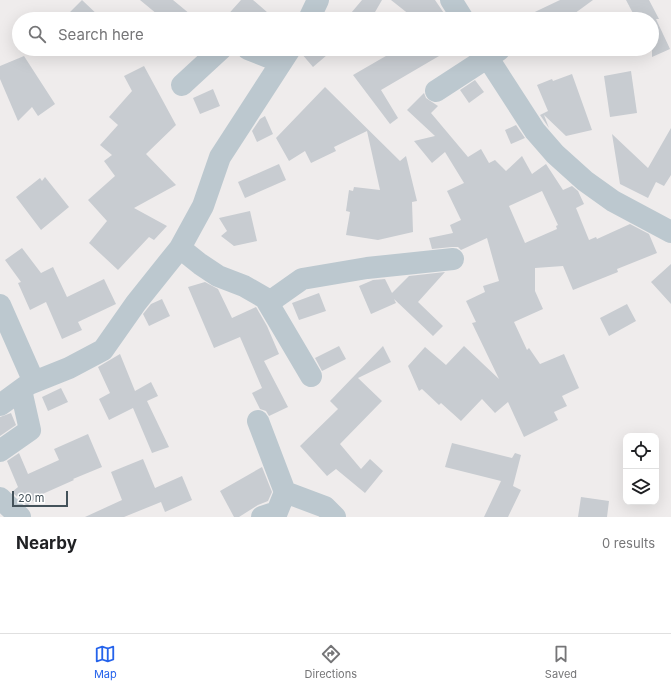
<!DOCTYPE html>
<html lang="en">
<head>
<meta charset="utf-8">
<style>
	:root { --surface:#fff; --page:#f2f2f2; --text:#202124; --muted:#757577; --line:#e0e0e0; --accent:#2563eb }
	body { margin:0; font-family:Inter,sans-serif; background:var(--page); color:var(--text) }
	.controls { position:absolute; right:12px; bottom:12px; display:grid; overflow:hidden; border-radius:8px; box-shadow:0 4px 16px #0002 }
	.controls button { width:36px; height:36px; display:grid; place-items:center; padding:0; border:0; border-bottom:1px solid var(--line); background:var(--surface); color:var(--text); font:20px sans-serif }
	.scale { position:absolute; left:12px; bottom:10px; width:56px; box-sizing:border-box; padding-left:4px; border:2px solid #44525a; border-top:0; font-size:11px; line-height:14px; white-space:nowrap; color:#44525a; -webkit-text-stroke:3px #fff; paint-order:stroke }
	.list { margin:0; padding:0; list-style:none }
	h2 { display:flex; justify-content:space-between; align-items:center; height:52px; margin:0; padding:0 16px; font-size:17px }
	h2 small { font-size:13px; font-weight:400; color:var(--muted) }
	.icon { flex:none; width:22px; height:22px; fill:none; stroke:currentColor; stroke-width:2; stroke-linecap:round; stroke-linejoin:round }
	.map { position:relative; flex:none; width:671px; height:517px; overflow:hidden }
	.search { position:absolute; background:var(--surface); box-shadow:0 4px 16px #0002; left:12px; right:12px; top:12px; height:44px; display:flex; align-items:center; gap:10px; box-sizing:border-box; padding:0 14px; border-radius:22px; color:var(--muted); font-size:15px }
	.sheet { height:116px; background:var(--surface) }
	nav { display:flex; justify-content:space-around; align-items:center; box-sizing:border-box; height:56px; border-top:1px solid var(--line); background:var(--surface); font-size:11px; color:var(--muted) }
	nav a { display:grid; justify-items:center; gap:2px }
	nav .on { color:var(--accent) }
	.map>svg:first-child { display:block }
	.building { fill:#c8ccd1; fill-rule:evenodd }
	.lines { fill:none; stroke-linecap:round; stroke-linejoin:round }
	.minor { stroke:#bcc8cf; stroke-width:22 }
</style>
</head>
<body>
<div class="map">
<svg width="671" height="517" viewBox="0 0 671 517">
	<rect width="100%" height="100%" fill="#efecec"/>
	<path class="building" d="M82 0 102 19H78L70 12Z
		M140 0H173L196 19H163Z
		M241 0H253L275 19H224Z
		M362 0H382L371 19H346Z
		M391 0H435L448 19H415Z
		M560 0H593L567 19H520Z
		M626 0H649L659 19H656L670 49 652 57V19H636Z
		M302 49H334L313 67 301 53Z
		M398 49H451L381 90 398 118 390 124 353 75Z
		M24 56 55 104 38 116 32 107 18 121 0 79V66Z
		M144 66 176 125 146 154 176 185 134 208 167 226 154 240 149 237 118 270 89 243 107 221 88 200 115 176 104 161 112 155 100 145 118 125 109 117 132 91 124 76Z
		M631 71 637 113 610 117 604 76Z
		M572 74 592 130 566 136 544 115 549 128 540 115 548 111 537 85 552 79 553 81Z
		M475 80 484 92 469 103 460 90Z
		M325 87 400 161 406 156 417 201 412 202 413 232 378 240 346 235 350 212 346 211 349 190 353 191 354 187 380 190 367 131 334 147 336 151 311 163 305 151 289 161 276 138Z
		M213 89 220 106 200 114 193 98Z
		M424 93 426 98 438 106 431 113 468 157 481 149 489 163 495 160 506 171 522 156 532 174 546 164 563 190 572 186 578 191 584 204 576 208 589 240 596 237 597 239 630 224 649 234 657 253 617 269 618 272 573 290 563 266 535 268V291L543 309 514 322 527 350 529 348 540 364 564 354 579 388 562 396 567 406 554 412 558 420 524 437 508 402 495 413 482 399 461 421 441 403 439 405 422 389 419 391 408 366 425 347 446 365 464 346 499 379 472 323 476 322 466 301 485 292 483 286 499 281 487 238 461 250 458 247H452L432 249 429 238 453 233 450 225 461 220 447 191 464 183 445 152 432 163 414 141 435 136 407 110ZM542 191 558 225 556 226 557 229 525 243 509 206Z
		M265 116 273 134 257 142 252 131 260 119Z
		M516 125 525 138 511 144 505 130Z
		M671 128V175L664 186 656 182 648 198 620 184 612 134 648 168Z
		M279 164 286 180 245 198 238 182Z
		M45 177 69 207 41 230 16 197 40 178 42 181Z
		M250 211 257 241 234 246 221 236 227 231 219 218Z
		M22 248 41 273 53 267 67 297 104 279 116 304 78 322 82 330 62 339 46 302 30 310 18 283 21 282 5 260Z
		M671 264V304L651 282Z
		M445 272 418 302 443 326 433 336 394 299 396 303 371 314 359 286 373 280 385 279 392 293 409 276Z
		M205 282 218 289 232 318 256 307 267 326 279 354 264 361 288 407 269 416 266 411 260 409 252 393 262 388 240 337 214 348 188 287Z
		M319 293 326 311 299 320 292 303Z
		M162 299 170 316 149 326 143 314 151 304Z
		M627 304 636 321 609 336 600 318Z
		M339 346 346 359 322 371 315 358Z
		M383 346 391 362 358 378 382 401 340 444 361 469 370 459 383 471 365 493 336 469 327 476 300 446 338 409 330 401Z
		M120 354 135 391 151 382 158 396 147 401 169 447 152 453 133 408 109 420 99 399 110 393 98 367Z
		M61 388 68 402 48 411 42 397Z
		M11 413 16 425 0 436V417Z
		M88 434 102 467 73 479 74 480 38 496 27 506 12 492 18 487 7 461 19 453 28 474 59 460 54 449Z
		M452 443 512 458 515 453 521 455 513 486 521 490 508 517H484L501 481 445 467Z
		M143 459 155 488 182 476 192 500 165 512 161 502 124 517H85L122 500 111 472Z
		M262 467 272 492 268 501 258 505 239 517H234L220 491Z
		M581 497 609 501 607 517H578Z"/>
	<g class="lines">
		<path class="minor" d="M451 0 463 19
			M309 19 318 0
			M248 49 281 62
			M482 49 535 131 555 154 585 181 613 201 671 232
			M182 85 221 49
			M436 91 499 50
			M180 248 200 264 218 276 244 286 265 298 311 376
			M268 303 302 279 367 268 453 259
			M0 305 34 382
			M0 405 29 384 69 368 103 350 136 303 180 248 203 206 220 157 290 49
			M258 421 285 492 277 512 262 517
			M0 451 30 430 21 390
			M285 492 325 507 335 517
			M0 498 20 517"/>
	</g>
</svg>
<div class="controls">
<button><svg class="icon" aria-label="locate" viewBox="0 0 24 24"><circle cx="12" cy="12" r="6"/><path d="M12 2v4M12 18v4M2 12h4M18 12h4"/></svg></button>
<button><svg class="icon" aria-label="layers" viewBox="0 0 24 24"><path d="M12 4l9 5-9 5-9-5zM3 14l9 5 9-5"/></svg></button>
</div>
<div class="scale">20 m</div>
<div class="search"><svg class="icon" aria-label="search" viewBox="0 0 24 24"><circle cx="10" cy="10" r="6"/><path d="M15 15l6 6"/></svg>Search here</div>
</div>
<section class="sheet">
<h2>Nearby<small>0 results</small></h2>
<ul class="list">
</ul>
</section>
<nav>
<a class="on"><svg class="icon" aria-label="map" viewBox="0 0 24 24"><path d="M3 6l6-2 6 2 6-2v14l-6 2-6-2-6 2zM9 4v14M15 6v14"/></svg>Map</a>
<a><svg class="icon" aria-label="directions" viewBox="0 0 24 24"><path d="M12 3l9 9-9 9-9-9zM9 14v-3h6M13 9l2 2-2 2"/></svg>Directions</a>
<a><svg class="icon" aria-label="saved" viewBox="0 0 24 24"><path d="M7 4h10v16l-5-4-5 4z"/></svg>Saved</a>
</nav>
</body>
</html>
